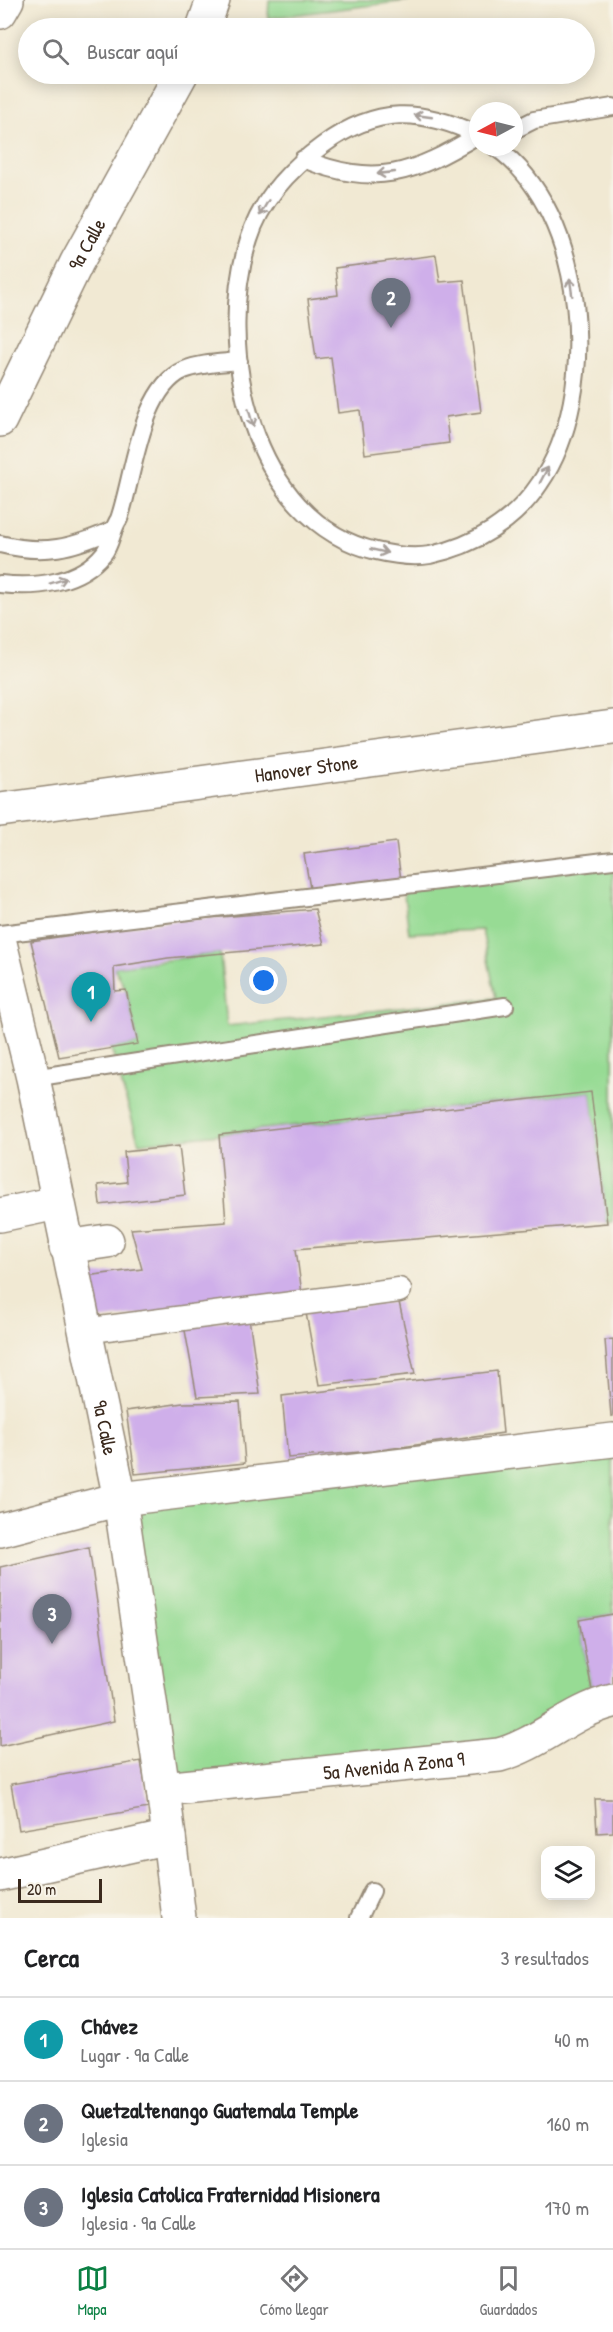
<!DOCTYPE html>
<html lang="es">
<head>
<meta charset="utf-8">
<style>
	:root { --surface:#fff; --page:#f6f6f6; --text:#202124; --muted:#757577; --line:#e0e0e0; --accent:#0b8043 }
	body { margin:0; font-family:"Patrick Hand",sans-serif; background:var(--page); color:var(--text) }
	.controls { position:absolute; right:18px; bottom:18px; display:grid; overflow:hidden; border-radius:12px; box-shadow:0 3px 15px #0003 }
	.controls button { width:54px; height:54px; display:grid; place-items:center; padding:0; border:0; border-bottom:2px solid var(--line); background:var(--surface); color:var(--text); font:30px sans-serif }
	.compass { position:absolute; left:469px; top:102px; width:54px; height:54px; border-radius:50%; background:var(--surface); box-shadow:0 3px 15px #0003; rotate:263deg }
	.scale { position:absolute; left:18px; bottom:15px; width:84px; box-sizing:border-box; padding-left:6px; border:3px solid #3b2a1e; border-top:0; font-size:16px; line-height:21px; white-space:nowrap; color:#3b2a1e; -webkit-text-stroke:4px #f7f3e8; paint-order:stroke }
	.you { position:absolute; left:264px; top:981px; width:21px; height:21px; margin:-15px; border:4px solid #fff; border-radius:50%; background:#1a73e8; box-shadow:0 0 0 9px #1a73e833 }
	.badge { display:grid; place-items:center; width:39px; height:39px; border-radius:50%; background:var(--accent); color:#fff; font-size:20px; font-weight:700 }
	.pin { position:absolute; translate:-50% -50px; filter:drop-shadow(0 2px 3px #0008) }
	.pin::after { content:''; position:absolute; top:32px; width:21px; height:18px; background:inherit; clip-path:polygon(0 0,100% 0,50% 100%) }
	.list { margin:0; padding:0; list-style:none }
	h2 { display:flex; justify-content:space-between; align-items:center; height:78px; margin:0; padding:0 24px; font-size:26px }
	h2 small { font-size:20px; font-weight:400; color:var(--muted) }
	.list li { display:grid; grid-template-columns:39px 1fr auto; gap:18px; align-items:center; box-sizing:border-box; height:84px; padding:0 24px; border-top:2px solid var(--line) }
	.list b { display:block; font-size:22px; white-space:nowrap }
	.list p { margin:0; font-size:20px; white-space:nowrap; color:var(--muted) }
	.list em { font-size:20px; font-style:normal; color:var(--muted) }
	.icon { flex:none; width:33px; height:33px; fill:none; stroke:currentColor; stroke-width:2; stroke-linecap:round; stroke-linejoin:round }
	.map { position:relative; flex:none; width:613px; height:1918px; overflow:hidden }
	.search { position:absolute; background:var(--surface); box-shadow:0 3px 15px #0003; left:18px; right:18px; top:18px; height:66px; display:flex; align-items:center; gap:15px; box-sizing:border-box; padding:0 21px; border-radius:33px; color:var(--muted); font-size:22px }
	.sheet { height:330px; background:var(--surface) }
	nav { display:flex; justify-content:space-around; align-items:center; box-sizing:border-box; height:84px; border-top:2px solid var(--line); background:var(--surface); font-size:16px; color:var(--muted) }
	nav a { display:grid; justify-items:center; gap:3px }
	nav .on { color:var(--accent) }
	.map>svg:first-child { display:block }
	.green { fill:#97db94; stroke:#698259; stroke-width:1.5 }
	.building { fill:#cfafea }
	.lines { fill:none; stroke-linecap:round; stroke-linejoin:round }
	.service-casing { stroke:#968a78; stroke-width:20 }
	.pedestrian-casing { stroke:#968a78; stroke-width:27 }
	.minor-casing { stroke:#968a78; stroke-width:36 }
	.tertiary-casing { stroke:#968a78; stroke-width:36 }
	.service { stroke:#fff; stroke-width:16 }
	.pedestrian { stroke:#fff; stroke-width:24 }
	.minor { stroke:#fff; stroke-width:33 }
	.tertiary { stroke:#fff; stroke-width:33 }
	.oneway { stroke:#a79f9a }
	.labels { text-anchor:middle; stroke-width:6; stroke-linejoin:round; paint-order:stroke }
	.street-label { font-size:20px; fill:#3b2a1e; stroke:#f7f3e8 }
</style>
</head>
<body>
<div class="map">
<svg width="613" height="1918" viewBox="0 0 613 1918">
	<rect width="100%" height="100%" fill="#f7f3e8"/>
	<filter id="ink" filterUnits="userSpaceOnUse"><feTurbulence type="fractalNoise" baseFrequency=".0167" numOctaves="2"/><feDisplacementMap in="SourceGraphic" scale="12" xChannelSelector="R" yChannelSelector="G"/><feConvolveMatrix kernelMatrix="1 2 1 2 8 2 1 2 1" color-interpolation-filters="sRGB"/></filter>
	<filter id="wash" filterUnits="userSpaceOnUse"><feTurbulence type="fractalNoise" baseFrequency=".008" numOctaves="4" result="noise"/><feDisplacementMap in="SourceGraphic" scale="24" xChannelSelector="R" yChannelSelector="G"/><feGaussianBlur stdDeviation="1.35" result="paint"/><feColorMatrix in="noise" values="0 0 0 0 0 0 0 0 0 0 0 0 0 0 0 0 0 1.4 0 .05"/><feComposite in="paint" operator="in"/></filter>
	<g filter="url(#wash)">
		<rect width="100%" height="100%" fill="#f1e9d3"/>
		<path class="green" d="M269 0H413L268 18Z
			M613 860V1222L607 1223 591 1092 139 1143 111 1048 138 1044 126 990 114 967 220 953 227 1026 496 998 482 930 409 933 403 887Z
			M613 1449V1614L579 1620 593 1696 506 1747 176 1778 130 1507Z"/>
		<g id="blocks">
			<path class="building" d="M436 255 440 282 464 280 481 412 446 417 449 443 365 454 360 410 338 413 331 357 316 359 308 299 338 295 335 268Z
				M396 842 401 880 311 894 304 854Z
				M315 909 324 944 168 958 114 967 115 991 126 990 138 1044 59 1057 31 941 161 922Z
				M591 1092 607 1223 296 1249 302 1294 97 1320 86 1276 142 1269 131 1229 226 1222 219 1135Z
				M179 1146 185 1195 100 1205 98 1185 127 1182 124 1152Z
				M399 1302 415 1374 319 1385 306 1313Z
				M249 1318 260 1394 197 1397 184 1325Z
				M613 1339V1416H611L605 1340Z
				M497 1371 503 1433 372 1451 288 1458 282 1396Z
				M240 1402 245 1463 135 1474 126 1411 183 1403Z
				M89 1547 114 1721 0 1746V1567Z
				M613 1614V1692L593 1696 579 1620Z
				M141 1761 149 1808 19 1830 11 1784Z
				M595 1799H613V1832L597 1833Z"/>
		</g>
	</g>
	<g filter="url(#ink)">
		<use href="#blocks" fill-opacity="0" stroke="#968a78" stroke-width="1.5"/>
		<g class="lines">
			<defs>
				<path id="service" d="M514 130 534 120 613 107
					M478 135C421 108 376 106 323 145 291 168 261 200 249 239 214 346 251 522 376 551 393 555 413 558 430 555 474 546 515 521 540 483 601 395 588 211 495 147
					M303 159C377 188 413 174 478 135
					M0 544C44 555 72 548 112 530
					M0 584C36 588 79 584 104 553 111 544 112 529 119 519 134 476 140 389 184 370 201 363 221 363 239 361
					M0 934 613 860
					M33 1078 505 1006
					M359 1918 372 1891"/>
				<path id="pedestrian" d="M84 1331 399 1290"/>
				<g id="minor">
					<path d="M0 12 7 0"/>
					<path id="s1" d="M0 810 613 727"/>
					<path d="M0 1215 57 1203"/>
					<path d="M66 1247 107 1241"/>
					<path d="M0 1530 120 1499 613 1440"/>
					<path id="s2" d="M163 1789 499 1755C540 1744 571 1711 613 1701"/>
					<path d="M0 1875 169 1837"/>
				</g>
				<g id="tertiary">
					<path d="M203 28 213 0"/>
					<path id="s3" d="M0 420 77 262 181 74"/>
					<path id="s4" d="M0 943 33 1078 120 1499 163 1789 179 1918"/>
				</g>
			</defs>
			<use href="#service" class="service-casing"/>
			<use href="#pedestrian" class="pedestrian-casing"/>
			<use href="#minor" class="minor-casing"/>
			<use href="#tertiary" class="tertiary-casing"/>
			<use href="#service" class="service"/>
			<use href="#pedestrian" class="pedestrian"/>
			<use href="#minor" class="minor"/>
			<use href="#tertiary" class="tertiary"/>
		</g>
		<defs><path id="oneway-shaft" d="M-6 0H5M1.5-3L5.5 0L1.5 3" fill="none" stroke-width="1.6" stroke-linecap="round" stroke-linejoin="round" transform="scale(1.5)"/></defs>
		<g class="oneway">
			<use href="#oneway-shaft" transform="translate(423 116) rotate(-172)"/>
			<use href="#oneway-shaft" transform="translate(386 173) rotate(174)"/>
			<use href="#oneway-shaft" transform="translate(264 208) rotate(120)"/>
			<use href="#oneway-shaft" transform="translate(571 287) rotate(-98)"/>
			<use href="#oneway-shaft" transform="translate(251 418) rotate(74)"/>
			<use href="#oneway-shaft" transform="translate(544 475) rotate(-62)"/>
			<use href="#oneway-shaft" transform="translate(379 551) rotate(13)"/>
			<use href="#oneway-shaft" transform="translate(58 581) rotate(-17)"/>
		</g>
	</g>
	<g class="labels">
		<g class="street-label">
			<text dy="7" stroke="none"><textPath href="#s3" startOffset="196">9a Calle</textPath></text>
			<text dy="7" stroke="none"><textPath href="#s1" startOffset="309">Hanover Stone</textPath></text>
			<text dy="7" stroke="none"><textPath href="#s4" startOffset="496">9a Calle</textPath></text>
			<text dy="7" stroke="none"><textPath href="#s2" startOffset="232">5a Avenida A Zona 9</textPath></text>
		</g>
	</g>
</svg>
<div class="controls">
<button><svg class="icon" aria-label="layers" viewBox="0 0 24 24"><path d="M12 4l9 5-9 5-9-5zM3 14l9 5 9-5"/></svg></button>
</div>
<svg class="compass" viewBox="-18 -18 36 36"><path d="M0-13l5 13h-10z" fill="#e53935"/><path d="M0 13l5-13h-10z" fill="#757577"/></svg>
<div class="scale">20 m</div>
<div class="you"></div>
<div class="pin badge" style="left:91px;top:1022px;background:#0f9aa8">1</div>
<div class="pin badge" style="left:391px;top:328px;background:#6b7280">2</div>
<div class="pin badge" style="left:52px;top:1644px;background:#6b7280">3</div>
<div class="search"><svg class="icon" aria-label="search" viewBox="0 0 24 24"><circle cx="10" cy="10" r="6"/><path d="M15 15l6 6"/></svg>Buscar aquí</div>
</div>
<section class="sheet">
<h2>Cerca<small>3 resultados</small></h2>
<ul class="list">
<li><span class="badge" style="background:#0f9aa8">1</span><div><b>Chávez</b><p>Lugar · 9a Calle</p></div><em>40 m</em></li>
<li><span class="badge" style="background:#6b7280">2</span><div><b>Quetzaltenango Guatemala Temple</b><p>Iglesia</p></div><em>160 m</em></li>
<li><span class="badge" style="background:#6b7280">3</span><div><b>Iglesia Catolica Fraternidad Misionera</b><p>Iglesia · 9a Calle</p></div><em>170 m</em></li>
</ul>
</section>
<nav>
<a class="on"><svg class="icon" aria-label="map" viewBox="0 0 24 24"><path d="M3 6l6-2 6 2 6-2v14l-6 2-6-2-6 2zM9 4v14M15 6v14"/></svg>Mapa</a>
<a><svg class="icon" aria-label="directions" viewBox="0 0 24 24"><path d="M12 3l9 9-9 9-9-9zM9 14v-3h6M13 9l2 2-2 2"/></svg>Cómo llegar</a>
<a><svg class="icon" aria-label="saved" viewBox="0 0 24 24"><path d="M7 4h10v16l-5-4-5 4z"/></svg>Guardados</a>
</nav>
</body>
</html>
